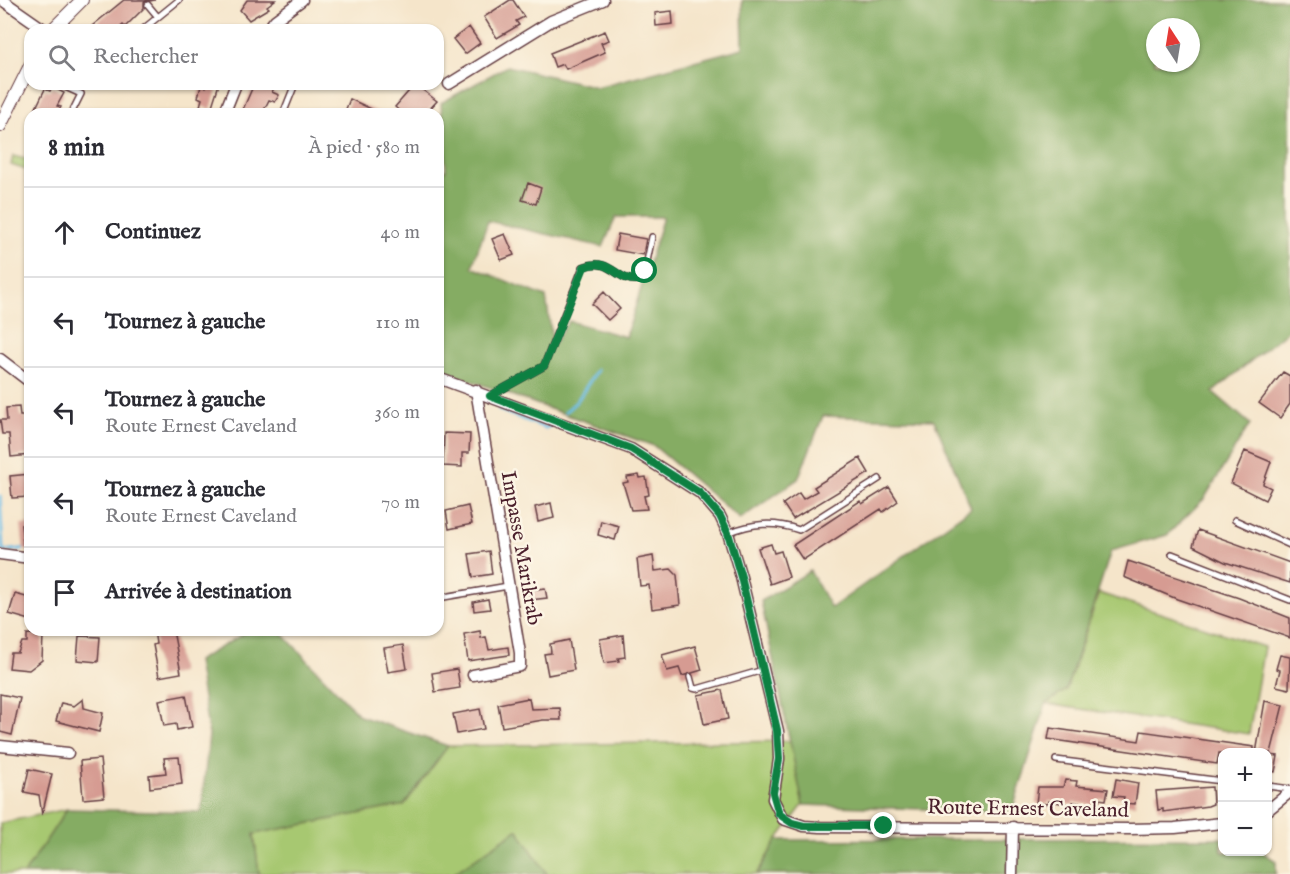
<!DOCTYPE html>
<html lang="fr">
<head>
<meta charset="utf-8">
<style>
	:root { --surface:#fff; --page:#f7f7f7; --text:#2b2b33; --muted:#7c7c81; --line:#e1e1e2 }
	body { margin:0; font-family:"IM FELL English",serif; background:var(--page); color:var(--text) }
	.controls { position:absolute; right:18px; bottom:18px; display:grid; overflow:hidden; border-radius:12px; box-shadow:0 2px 4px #0004 }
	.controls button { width:54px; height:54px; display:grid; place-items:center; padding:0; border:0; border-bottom:2px solid var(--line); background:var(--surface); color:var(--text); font:30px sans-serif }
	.compass { position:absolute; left:1146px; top:18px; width:54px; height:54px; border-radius:50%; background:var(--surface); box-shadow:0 2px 4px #0004; rotate:348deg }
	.stop { position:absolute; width:18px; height:18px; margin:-14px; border:4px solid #0b8043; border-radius:50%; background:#fff }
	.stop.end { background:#0b8043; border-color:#fff; box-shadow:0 2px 6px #0008 }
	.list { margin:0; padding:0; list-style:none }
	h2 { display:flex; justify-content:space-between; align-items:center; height:78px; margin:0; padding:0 24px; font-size:26px }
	h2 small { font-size:20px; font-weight:400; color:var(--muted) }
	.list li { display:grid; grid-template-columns:39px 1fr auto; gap:18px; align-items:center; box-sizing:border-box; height:90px; padding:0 24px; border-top:2px solid var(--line) }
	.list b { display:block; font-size:22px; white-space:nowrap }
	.list p { margin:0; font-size:20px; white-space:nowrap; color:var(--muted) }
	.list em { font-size:20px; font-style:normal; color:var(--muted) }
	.icon { flex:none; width:33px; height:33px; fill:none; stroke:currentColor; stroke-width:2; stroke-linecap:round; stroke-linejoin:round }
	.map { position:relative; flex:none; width:1290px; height:874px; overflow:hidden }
	.search { position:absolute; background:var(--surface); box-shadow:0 2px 4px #0004; left:24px; top:24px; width:420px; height:66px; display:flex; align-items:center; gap:15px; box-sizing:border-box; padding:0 21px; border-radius:18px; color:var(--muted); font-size:22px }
	.panel { position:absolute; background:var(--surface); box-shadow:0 2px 4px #0004; left:24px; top:108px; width:420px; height:528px; border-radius:18px }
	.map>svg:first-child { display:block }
	.green { fill:#a7c871; stroke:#78744e; stroke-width:1.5 }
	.forest { fill:#85ac63; stroke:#686647; stroke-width:1.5; fill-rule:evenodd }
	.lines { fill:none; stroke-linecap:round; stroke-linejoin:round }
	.stream { stroke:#6abde6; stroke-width:3 }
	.building { fill:#d69b92 }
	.service-casing { stroke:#643d43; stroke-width:8 }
	.minor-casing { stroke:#643d43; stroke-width:13 }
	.tertiary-casing { stroke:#643d43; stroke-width:14 }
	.service { stroke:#fff; stroke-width:5 }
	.minor { stroke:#fff; stroke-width:10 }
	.tertiary { stroke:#fff; stroke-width:12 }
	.route { stroke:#0b8043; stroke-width:8 }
	.labels { text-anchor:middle; stroke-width:5; stroke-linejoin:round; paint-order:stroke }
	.street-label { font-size:21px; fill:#4a1f2b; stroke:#fcf5e5 }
</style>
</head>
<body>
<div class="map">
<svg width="1290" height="874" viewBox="0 0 1290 874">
	<rect width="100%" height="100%" fill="#fcf5e5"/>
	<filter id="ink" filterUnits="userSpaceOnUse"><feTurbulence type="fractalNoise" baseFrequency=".0167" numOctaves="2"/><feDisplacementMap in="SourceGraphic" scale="12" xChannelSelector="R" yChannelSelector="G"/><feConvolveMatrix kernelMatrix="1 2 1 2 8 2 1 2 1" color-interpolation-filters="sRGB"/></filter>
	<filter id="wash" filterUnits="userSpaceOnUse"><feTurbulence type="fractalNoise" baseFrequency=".008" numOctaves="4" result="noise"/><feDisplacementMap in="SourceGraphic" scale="24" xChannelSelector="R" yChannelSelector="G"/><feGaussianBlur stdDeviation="1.35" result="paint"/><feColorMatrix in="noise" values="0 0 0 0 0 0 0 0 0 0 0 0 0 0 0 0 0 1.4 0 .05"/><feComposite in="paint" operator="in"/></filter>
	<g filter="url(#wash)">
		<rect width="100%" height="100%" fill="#f5e5ca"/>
		<path class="green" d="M13 156 30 160V184L27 183 26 170 11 165Z
			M1099 593 1264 647 1249 734 1046 704 1066 690Z
			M790 741 803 805 777 840 757 874H547L517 830 453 874H259L254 834 404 805 448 746Z
			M67 809 24 874H0V823Z"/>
		<path class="forest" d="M742 0H1290V329L1213 392 1250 424 1204 499 1167 535 1111 551 1066 690 1046 704 1012 812 803 805 761 601 810 571 831 608 971 508 934 420 823 416 798 479 740 519 654 446 438 369V173L446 170 441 103 507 66 597 87 743 48ZM1155 27H1191V63H1155ZM616 217H663L626 337 569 321 553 345 546 297 472 267 488 221 603 247Z
			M250 630H279L360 716 448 746 404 805 254 834 259 874H24L67 809 201 812 209 735 197 661Z
			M518 830 547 874H453L517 830Z
			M1222 838V852H1262L1276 861V874H757L777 840Z"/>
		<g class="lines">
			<path class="stream" d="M499 410 546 428 553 424
				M565 412 577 401 597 370
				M0 496 3 551 30 548"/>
		</g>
		<g id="blocks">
			<path class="building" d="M124 0H155L144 2V8L125 27 123 25 117 30H87Z
				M247 0H275L267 6 269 8 249 20 240 10Z
				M510 0H513L524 17 516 21 519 25 497 38 484 17Z
				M672 11 673 24 656 26 655 13Z
				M469 27 480 43 465 54 453 39Z
				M605 31 609 40 601 43 605 52 566 69 563 64 555 67 550 53Z
				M207 84H219L211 109 200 106 202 99 198 97 201 86 206 87Z
				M254 84H276L272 92 279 95 275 102 269 100 262 114H241Z
				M415 84 437 101 425 114H403L395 107Z
				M52 87 64 93 57 106 61 107 57 114H33L45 89 50 91Z
				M350 99 382 114H344Z
				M528 183 541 188 536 204 522 200Z
				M505 234 514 255 501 260 492 239Z
				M618 234 646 239 643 255 615 250Z
				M604 292 620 309 608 320 592 304Z
				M1283 372 1290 376V404L1280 418 1259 403Z
				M19 407 20 416H25L30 455 11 457 9 434H2L0 420H7L6 408Z
				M444 433 470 434 469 453H462V467L443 466Z
				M1245 451 1271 462 1263 484 1271 488 1265 500 1231 483Z
				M860 458 869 473 793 519 783 504 799 493 803 499 817 491 814 487Z
				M30 474V497L12 498 10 476Z
				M639 475 640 478 646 477 649 495 644 496 647 509 631 510 623 483 628 482 627 477Z
				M889 487 898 501 883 512 881 509 803 560 793 545 860 501 862 504Z
				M551 503 554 518 538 522 535 507Z
				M468 506 472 524 449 529 446 511Z
				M601 521 619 526 615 540 598 535Z
				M30 524V550H24L21 525Z
				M1198 530 1290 563V583L1225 562 1193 546Z
				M771 544 774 553 781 551 789 577 770 584 758 548Z
				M489 551 492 574 473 577 469 554Z
				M653 556 655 571 671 569 677 575 680 605 652 609 649 585 640 586 637 559Z
				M1128 561 1239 598 1290 618V638L1177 599 1124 577Z
				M545 588 547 598 530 600 529 590Z
				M15 594 30 598V620L9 614Z
				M488 599 490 609 474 611 473 602Z
				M154 630H173L181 673 159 677 153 645 156 644Z
				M480 631 481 638 486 637 489 650 508 647 509 655 468 661 464 634Z
				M27 634 43 635 42 660 29 670 9 668 11 653H18L22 642H27Z
				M623 635 625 657 618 658 619 661 604 663 600 639Z
				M79 636 100 637 98 662 77 660Z
				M569 640 574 670 548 675 544 654 551 653 550 644Z
				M403 645 407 669 388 672 384 648Z
				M695 646 702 670 682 676 679 668 667 671 662 655Z
				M1280 655 1290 657 1289 689 1276 686 1280 670 1276 669Z
				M457 669 460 688 435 692 432 673Z
				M722 690 728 719 704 724 698 695Z
				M0 694 20 698 12 735 0 732Z
				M186 695 192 727 177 730 176 724 164 726 159 700Z
				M529 698 531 709 560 708 561 720H543L502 727 498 704Z
				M83 699 84 708 103 713 99 732 56 721 61 703 74 706Z
				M1265 701 1283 705 1271 753H1256Z
				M480 709 484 729 457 734 453 714Z
				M1050 728 1139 741 1141 731 1254 747V753H1219L1217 764 1048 739Z
				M1268 755 1278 756 1275 772 1268 771Z
				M179 757 182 784 150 788 149 775 166 773 164 758Z
				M100 759 104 797 83 799 80 761Z
				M29 769 52 774 42 815 39 795 24 792Z
				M1116 779 1138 783 1135 804 1123 803 1124 797 1113 796Z
				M1065 780 1077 781 1076 786 1108 789 1106 800 1099 799 1098 806 1073 802V805L1049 801 1048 804 1036 803 1038 787H1063Z
				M1212 787 1213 804 1208 806 1163 812V809L1158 810 1156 791Z"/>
		</g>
	</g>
	<g filter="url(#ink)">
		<use href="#blocks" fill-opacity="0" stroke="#643d43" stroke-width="1.5"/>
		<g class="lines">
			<defs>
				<path id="service" d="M148 5 158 17
					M142 30 179 0
					M59 84 81 94 71 114
					M283 114 295 84
					M490 396 544 366 583 267C611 256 616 282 638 280L645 271 652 237
					M1235 520 1290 545
					M728 533C752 523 774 521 799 530L879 479
					M1172 554 1290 600
					M438 598 508 586
					M690 677 693 688 697 689 763 670
					M1056 760 1222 781
					M1268 786 1290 789"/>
				<path id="minor" d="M2 0 45 30
					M267 30 275 20 302 0
					M449 84 551 21 603 0
					M224 114 236 84
					M0 359 30 382
					M438 378 631 449 700 493 720 516 728 533 741 577 778 731 779 759 773 799 783 819 804 826 820 827 1130 829 1175 828 1222 823
					M0 554 30 558
					M473 675 520 666V653L476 390
					M0 746 68 753
					M1268 810 1290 792
					M1012 874 1013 827"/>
				<path id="tertiary" d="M52 30 82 0
					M0 126 30 66"/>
			</defs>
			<use href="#service" class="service-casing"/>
			<use href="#minor" class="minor-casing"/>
			<use href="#tertiary" class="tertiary-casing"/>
			<use href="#service" class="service"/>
			<use href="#minor" class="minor"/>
			<use href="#tertiary" class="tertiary"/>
		</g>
	</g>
	<g class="lines" filter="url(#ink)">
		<path class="route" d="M645 271 638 280C616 282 611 256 584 267L544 366 490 396 631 449 700 493 720 516 728 533 741 577 777 730 779 759 773 793 779 814 792 823 804 826H884"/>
	</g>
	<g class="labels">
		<g class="street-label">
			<text transform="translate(522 548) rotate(80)" y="7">Impasse Marikrab</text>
			<text transform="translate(1028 808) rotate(1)" y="7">Route Ernest Caveland</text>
		</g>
	</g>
</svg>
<div class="controls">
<button>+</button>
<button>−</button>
</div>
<svg class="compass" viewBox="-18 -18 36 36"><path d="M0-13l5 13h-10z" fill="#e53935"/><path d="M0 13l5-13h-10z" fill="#7c7c81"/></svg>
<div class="stop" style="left:645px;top:271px"></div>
<div class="stop end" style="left:884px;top:826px"></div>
<div class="search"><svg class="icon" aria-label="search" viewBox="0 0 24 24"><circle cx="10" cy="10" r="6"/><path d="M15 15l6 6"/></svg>Rechercher</div>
<section class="panel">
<h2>8 min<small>À pied · 580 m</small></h2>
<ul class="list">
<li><svg class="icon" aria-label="ahead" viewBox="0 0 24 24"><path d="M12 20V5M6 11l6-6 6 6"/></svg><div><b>Continuez</b></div><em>40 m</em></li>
<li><svg class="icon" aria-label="left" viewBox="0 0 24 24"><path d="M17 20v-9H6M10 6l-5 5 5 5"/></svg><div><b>Tournez à gauche</b></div><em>110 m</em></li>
<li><svg class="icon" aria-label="left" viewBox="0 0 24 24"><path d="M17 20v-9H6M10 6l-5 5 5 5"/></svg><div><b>Tournez à gauche</b><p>Route Ernest Caveland</p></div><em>360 m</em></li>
<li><svg class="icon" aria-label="left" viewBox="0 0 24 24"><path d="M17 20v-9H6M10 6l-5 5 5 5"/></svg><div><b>Tournez à gauche</b><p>Route Ernest Caveland</p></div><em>70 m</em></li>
<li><svg class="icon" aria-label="arrive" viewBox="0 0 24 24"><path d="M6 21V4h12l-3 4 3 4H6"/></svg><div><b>Arrivée à destination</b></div></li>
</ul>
</section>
</div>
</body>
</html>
